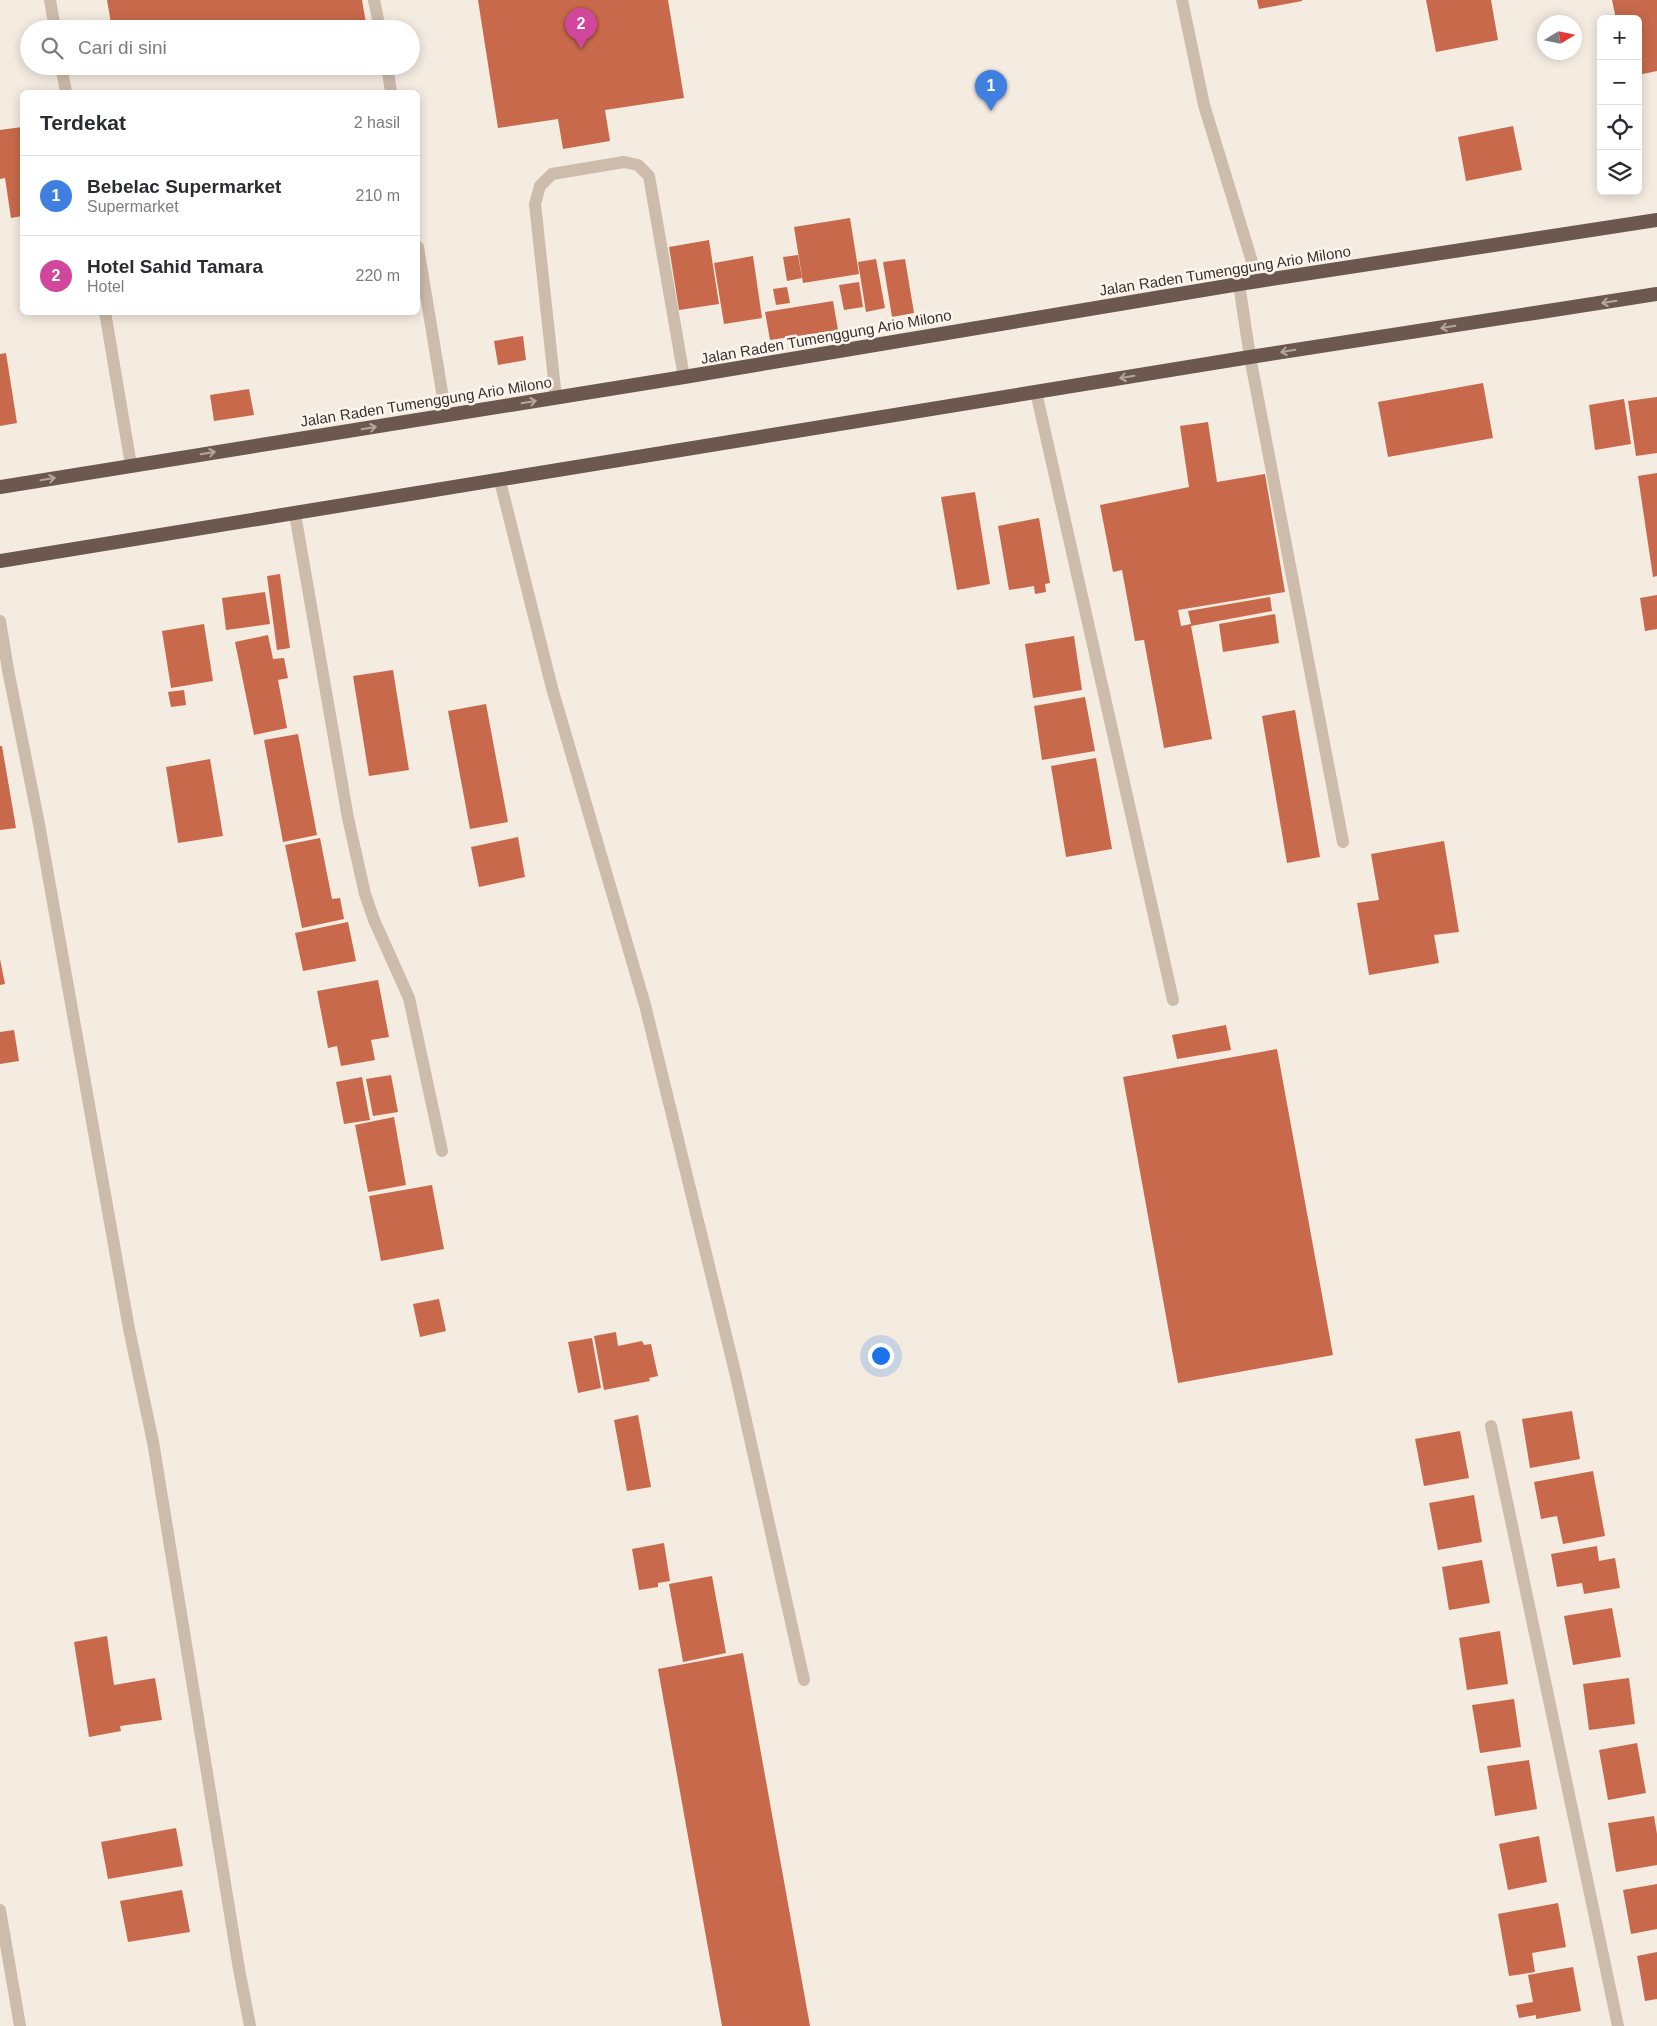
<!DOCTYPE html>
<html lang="id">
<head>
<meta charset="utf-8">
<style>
	:root { --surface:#fff; --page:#f7f7f7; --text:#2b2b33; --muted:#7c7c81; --line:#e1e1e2; --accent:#b45309 }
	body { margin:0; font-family:Arial,sans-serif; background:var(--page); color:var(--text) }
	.controls { position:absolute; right:15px; top:15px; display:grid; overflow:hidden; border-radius:8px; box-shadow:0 2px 12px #0003 }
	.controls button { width:45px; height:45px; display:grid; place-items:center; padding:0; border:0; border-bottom:1px solid var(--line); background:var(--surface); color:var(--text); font:25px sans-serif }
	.compass { position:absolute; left:1537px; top:15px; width:45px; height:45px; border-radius:50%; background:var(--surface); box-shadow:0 2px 12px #0003; rotate:80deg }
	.you { position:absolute; left:880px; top:1355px; width:18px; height:18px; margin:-12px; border:4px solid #fff; border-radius:50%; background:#1a73e8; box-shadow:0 0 0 8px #1a73e833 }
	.badge { display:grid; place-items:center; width:32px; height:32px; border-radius:50%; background:var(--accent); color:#fff; font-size:16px; font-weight:700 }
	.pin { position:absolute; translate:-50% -41px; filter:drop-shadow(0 1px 2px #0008) }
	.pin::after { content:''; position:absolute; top:26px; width:18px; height:15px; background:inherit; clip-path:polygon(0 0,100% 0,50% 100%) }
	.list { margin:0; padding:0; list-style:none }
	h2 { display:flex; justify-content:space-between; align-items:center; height:65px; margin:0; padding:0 20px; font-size:21px }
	h2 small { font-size:16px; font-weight:400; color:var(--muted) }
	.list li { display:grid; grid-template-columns:32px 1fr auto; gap:15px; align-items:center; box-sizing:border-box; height:80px; padding:0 20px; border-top:1px solid var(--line) }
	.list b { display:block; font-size:19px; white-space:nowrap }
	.list p { margin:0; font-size:16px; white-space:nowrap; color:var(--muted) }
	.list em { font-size:16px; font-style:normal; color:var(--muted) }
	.icon { flex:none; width:28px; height:28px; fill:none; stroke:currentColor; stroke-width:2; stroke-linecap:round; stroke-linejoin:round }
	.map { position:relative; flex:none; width:1657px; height:2026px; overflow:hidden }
	.search { position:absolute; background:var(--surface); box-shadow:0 2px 12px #0003; left:20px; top:20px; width:400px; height:55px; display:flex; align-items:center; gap:12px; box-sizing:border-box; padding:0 18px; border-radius:28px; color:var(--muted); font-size:19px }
	.panel { position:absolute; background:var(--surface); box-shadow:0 2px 12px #0003; left:20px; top:90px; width:400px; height:225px; border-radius:8px }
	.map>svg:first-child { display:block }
	.building { fill:#c8694b }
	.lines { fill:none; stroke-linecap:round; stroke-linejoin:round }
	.service { stroke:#cdbbac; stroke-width:12 }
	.minor { stroke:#cdbbac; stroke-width:12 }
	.trunk { stroke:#6c584f; stroke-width:14 }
	.oneway { stroke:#b4a69e }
	.labels { text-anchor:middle; stroke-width:5; stroke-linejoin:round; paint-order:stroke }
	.street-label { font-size:15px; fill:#3b302b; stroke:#fbf5ee }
</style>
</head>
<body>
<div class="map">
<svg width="1657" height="2026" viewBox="0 0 1657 2026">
	<rect width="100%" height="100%" fill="#f4ebe1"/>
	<path class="building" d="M107 0H362L367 29H112Z
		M478 0H668L684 98 605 110 610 141 563 149 558 119 498 128Z
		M1257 0H1302V1L1259 9Z
		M1426 0H1491L1498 40 1436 52Z
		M1612 0H1657V71L1638 75V19H1616Z
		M1513 126 1522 170 1466 181 1458 137Z
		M22 127V216L11 218 5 178 0 179V130Z
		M850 218 859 274 803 283 794 227Z
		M709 240 719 304 679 310 669 247Z
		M798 255 802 278 787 281 783 257Z
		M753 256 762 318 724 324 714 263Z
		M876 259 885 308 866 312 858 262Z
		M905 259 914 313 892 317 883 262Z
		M859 282 863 307 844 310 839 285Z
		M787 287 790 303 776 305 773 289Z
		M833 301 838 330 770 340 765 312Z
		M523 336 526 360 498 365 494 341Z
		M6 353 17 423 0 426V354Z
		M1483 383 1493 438 1388 457 1378 402Z
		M249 389 254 415 214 421 210 395Z
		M1657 397V453L1636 456 1628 401Z
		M1624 399 1631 444 1595 450 1589 405Z
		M1208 422 1217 482 1265 474 1285 592 1178 610 1181 626 1191 624 1188 611 1270 597 1272 611 1191 626 1212 739 1164 748 1144 640 1135 641 1122 570 1113 572 1100 505 1189 487 1180 426Z
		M1657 473V576L1653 577 1638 476Z
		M975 492 990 584 957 590 941 497Z
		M1039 518 1050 583 1045 584 1046 592 1035 594 1034 586 1009 590 998 526Z
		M280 574 290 648 277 650 267 576Z
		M265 592 270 624 226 630 222 598Z
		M1657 595V629L1645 631 1640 598Z
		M1275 614 1279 643 1223 652 1219 624Z
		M204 624 213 681 171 688 162 631Z
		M268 635 273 659 284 658 288 678 278 680 287 728 254 735 235 642Z
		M1074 636 1082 690 1033 698 1025 644Z
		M393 670 409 770 369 776 353 676Z
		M184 690 186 705 171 707 168 692Z
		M1085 697 1095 751 1042 760 1034 706Z
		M486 704 508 822 470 829 448 711Z
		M1295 710 1320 857 1287 863 1262 716Z
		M298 734 317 835 283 842 264 740Z
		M0 746H2L16 828 0 830Z
		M1096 758 1112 849 1066 857 1051 766Z
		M210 759 223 836 178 843 166 767Z
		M518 837 525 877 479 887 471 847Z
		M320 838 332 899 340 898 344 919 302 928 285 845Z
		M1444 841 1459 932 1434 935 1439 963 1369 975 1357 903 1379 900 1371 854Z
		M348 922 356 961 303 971 295 933Z
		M0 959 5 984 0 985Z
		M378 980 389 1037 371 1040 375 1060 341 1066 337 1046 328 1048 317 991Z
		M1226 1025 1231 1050 1177 1059 1172 1035Z
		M14 1030 19 1061 0 1064V1032Z
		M1277 1049 1333 1355 1178 1383 1123 1077Z
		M391 1075 398 1112 373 1116 366 1079Z
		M362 1077 370 1120 344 1124 336 1082Z
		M394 1117 406 1185 368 1192 355 1125Z
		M432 1185 444 1249 381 1261 369 1196Z
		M439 1299 446 1331 420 1337 413 1304Z
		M616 1332 618 1346 642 1341 644 1345 651 1344 658 1376 649 1378 650 1381 604 1390 594 1336Z
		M592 1338 601 1388 578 1393 568 1342Z
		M1572 1411 1580 1459 1530 1468 1522 1419Z
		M638 1415 651 1487 627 1491 614 1420Z
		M1460 1431 1469 1478 1424 1486 1415 1439Z
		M1593 1471 1605 1536 1563 1544 1557 1516 1541 1519 1534 1482Z
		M1474 1495 1482 1542 1438 1550 1429 1503Z
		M664 1543 670 1581 658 1583V1587L639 1590 632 1549Z
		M1597 1546 1599 1561 1615 1558 1620 1588 1584 1594 1582 1583 1557 1587 1551 1554Z
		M1482 1560 1490 1603 1449 1610 1442 1567Z
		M712 1576 726 1653 683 1662 669 1584Z
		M1612 1608 1621 1657 1573 1665 1564 1616Z
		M1500 1631 1508 1684 1467 1690 1459 1638Z
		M107 1636 114 1685 155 1678 162 1720 120 1726 121 1731 89 1737 74 1642Z
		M743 1653 810 2026H722L658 1669Z
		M1629 1678 1635 1724 1589 1730 1583 1684Z
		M1514 1699 1521 1747 1480 1753 1472 1705Z
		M1637 1743 1646 1793 1608 1800 1599 1750Z
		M1529 1760 1537 1809 1495 1816 1487 1766Z
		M1654 1816 1657 1834V1865L1616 1872 1608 1823Z
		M176 1828 183 1866 108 1879 101 1842Z
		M1539 1836 1547 1882 1508 1890 1499 1844Z
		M1657 1884V1929L1631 1934 1623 1890Z
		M182 1890 190 1932 128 1942 120 1901Z
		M1558 1903 1566 1947 1532 1953 1535 1972 1509 1976 1498 1914Z
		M1657 1952V1999L1645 2001 1637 1956Z
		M1573 1967 1581 2011 1536 2019V2015L1519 2018 1516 2005 1533 2002 1528 1975Z"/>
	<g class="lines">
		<path class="service" d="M50 0 55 29
			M374 0 380 29
			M1182 0 1204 105 1258 281
			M61 66 66 92
			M387 66 391 92
			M418 247 446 416
			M105 312 131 465
			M1036 392 1173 1000
			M556 398 535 204 540 186 552 174 624 162 638 165 649 176 684 377
			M500 481 552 688 645 1005 736 1376 804 1680"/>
		<path class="minor" d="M1239 284 1250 357 1343 842
			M295 514 348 818 365 894 374 920 409 998 442 1151
			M0 621 8 670 39 824 129 1329 153 1442 239 1969 250 2026
			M1491 1426 1618 2026
			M0 1910 20 2026"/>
		<path class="trunk" d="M0 487 684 377 1239 284 1657 220
			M0 561 1250 357 1657 294"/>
	</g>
	<defs><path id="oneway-shaft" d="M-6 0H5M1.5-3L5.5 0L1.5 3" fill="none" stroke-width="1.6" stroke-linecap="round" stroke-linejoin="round" transform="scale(1.25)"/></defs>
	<g class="oneway">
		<use href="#oneway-shaft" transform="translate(1609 302) rotate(171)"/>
		<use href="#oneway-shaft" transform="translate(1448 327) rotate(171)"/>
		<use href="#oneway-shaft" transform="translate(1288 351) rotate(171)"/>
		<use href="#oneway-shaft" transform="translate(1127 377) rotate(171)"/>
		<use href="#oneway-shaft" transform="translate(529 402) rotate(-9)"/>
		<use href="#oneway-shaft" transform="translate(369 428) rotate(-9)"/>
		<use href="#oneway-shaft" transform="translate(208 453) rotate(-9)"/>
		<use href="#oneway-shaft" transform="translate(48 479) rotate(-9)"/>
	</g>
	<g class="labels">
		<g class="street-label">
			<text transform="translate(1225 271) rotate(-9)" y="5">Jalan Raden Tumenggung Ario Milono</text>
			<text transform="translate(826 337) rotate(-10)" y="5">Jalan Raden Tumenggung Ario Milono</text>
			<text transform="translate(426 402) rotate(-9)" y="5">Jalan Raden Tumenggung Ario Milono</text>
		</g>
	</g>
</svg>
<div class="controls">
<button>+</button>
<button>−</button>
<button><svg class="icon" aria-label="locate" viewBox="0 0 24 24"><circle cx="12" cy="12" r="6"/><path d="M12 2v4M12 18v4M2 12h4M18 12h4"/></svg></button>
<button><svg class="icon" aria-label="layers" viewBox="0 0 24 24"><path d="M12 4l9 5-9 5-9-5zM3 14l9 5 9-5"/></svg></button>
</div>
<svg class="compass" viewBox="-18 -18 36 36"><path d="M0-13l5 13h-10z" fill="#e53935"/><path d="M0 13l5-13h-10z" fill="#7c7c81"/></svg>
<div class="you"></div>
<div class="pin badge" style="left:991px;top:111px;background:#3f7fe0">1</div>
<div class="pin badge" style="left:581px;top:49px;background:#d1479c">2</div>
<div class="search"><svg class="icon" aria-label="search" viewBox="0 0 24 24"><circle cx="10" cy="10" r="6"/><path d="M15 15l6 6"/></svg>Cari di sini</div>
<section class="panel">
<h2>Terdekat<small>2 hasil</small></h2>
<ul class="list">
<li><span class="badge" style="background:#3f7fe0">1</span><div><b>Bebelac Supermarket</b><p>Supermarket</p></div><em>210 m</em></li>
<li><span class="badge" style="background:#d1479c">2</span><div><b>Hotel Sahid Tamara</b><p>Hotel</p></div><em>220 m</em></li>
</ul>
</section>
</div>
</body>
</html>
